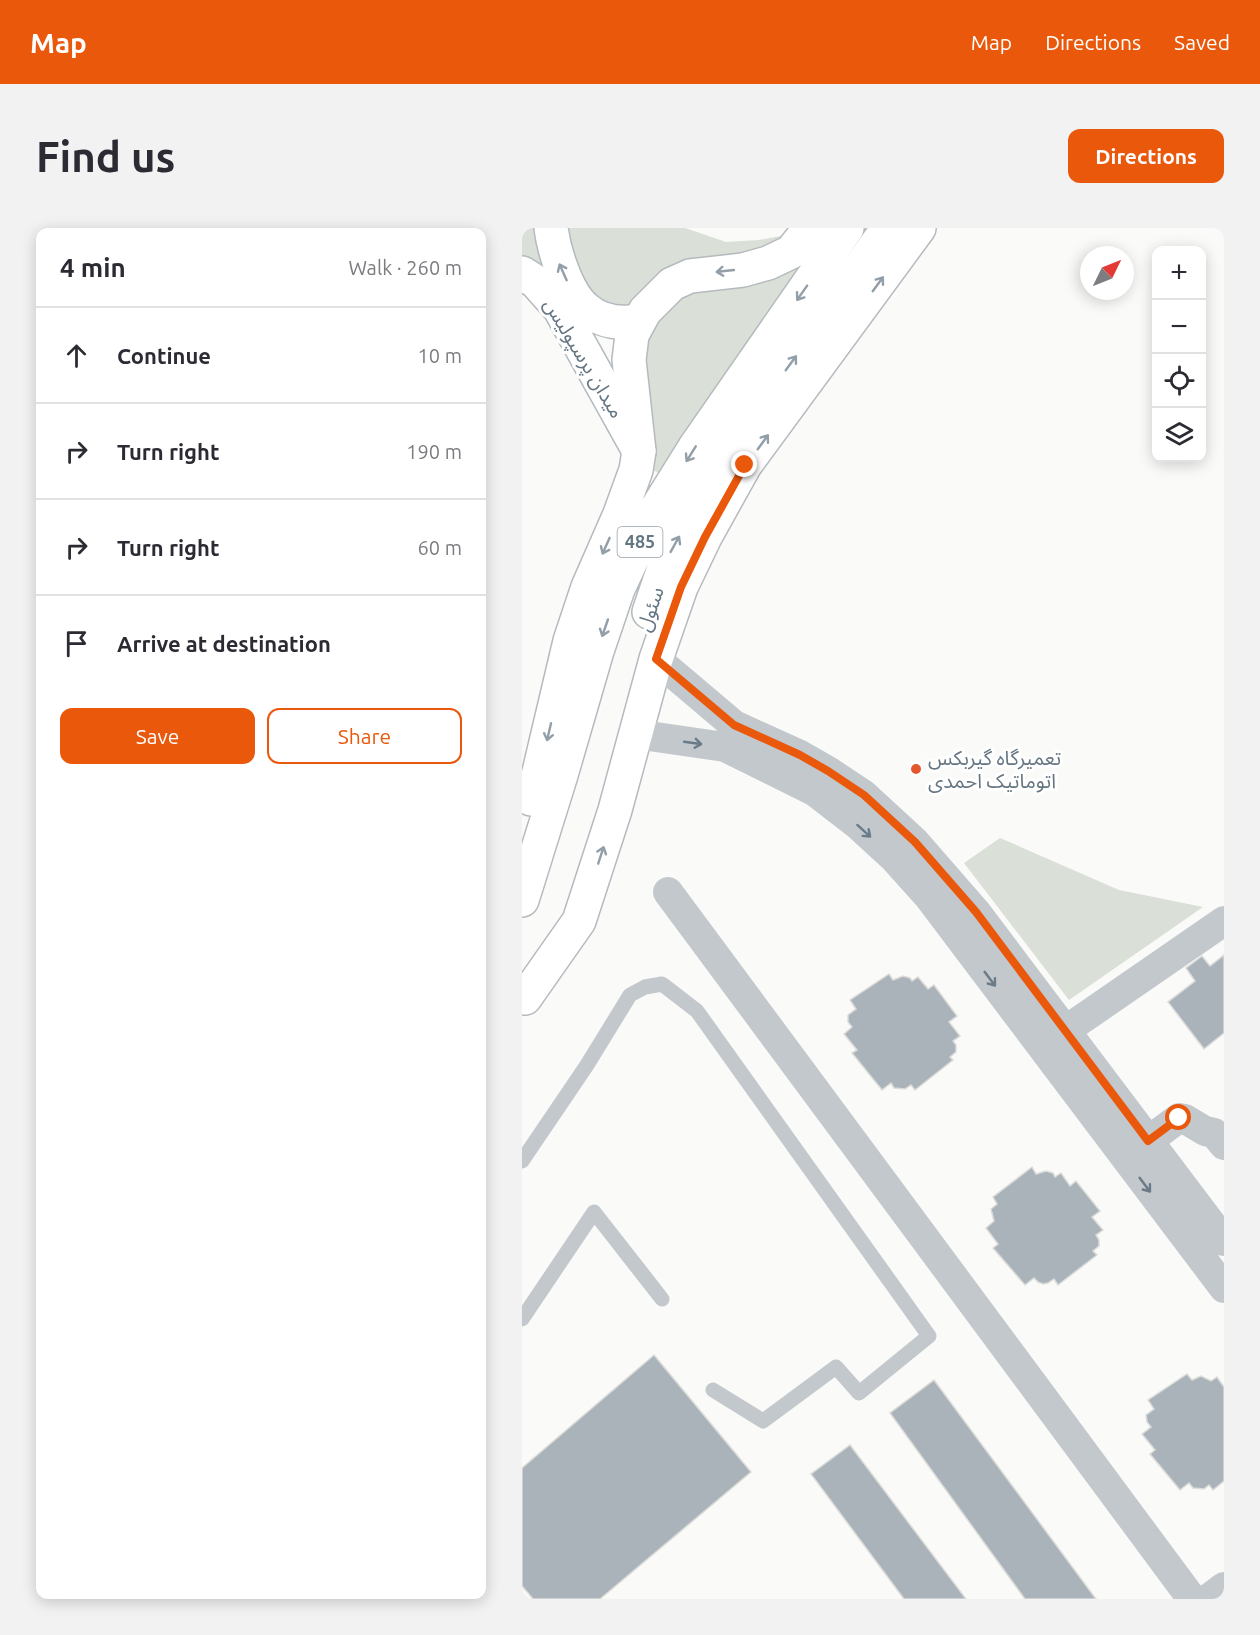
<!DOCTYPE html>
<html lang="en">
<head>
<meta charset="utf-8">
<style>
	:root { --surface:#fff; --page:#f2f2f3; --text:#2b2b33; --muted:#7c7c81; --line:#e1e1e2; --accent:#ea580c }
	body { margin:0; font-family:Ubuntu,"Noto Sans Arabic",sans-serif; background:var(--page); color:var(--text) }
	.controls { position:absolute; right:18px; top:18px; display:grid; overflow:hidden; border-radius:12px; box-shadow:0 3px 15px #0003 }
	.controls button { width:54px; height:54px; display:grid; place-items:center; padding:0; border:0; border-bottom:2px solid var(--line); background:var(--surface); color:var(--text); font:30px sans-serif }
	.compass { position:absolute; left:558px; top:18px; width:54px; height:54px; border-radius:50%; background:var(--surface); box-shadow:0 3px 15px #0003; rotate:47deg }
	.stop { position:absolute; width:18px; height:18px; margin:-14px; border:4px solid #ea580c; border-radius:50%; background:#fff }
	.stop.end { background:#ea580c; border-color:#fff; box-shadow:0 2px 6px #0008 }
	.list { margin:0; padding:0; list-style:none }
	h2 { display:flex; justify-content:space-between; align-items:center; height:78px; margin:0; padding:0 24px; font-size:26px }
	h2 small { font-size:20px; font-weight:400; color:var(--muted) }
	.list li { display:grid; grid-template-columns:39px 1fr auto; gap:18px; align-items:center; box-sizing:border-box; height:96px; padding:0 24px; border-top:2px solid var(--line) }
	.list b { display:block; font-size:22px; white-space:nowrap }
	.list em { font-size:20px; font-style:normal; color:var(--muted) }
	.actions { display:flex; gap:12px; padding:18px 24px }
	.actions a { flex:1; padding:14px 0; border:2px solid var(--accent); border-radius:12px; text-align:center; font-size:21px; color:var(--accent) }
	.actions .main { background:var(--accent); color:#fff }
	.icon { flex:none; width:33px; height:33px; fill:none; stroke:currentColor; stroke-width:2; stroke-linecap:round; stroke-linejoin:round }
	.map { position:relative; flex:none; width:702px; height:1371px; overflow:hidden; border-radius:12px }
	header { display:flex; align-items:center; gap:36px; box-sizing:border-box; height:84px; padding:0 30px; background:var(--accent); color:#fff }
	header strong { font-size:28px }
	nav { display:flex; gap:33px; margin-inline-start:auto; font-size:21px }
	.intro { display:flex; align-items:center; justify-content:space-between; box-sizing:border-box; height:144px; padding:0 36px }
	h1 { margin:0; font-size:42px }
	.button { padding:15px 27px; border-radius:12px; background:var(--accent); color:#fff; font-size:21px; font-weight:700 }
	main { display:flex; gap:36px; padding:0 36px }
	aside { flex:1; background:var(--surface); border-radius:12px; box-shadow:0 3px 15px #0003 }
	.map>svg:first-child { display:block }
	.green { fill:#dadfd7 }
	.building { fill:#aab3b9; stroke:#dcdcda; stroke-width:1.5 }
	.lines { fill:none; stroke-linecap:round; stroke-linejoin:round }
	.secondary-casing { stroke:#b3babf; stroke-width:36 }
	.primary-casing { stroke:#b5babe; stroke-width:36 }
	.service { stroke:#c3c8cc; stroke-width:15 }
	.minor { stroke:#c3c8cc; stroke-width:30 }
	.secondary { stroke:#fff; stroke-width:33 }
	.primary { stroke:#fff; stroke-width:33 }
	.oneway { stroke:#939fa8 }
	.oneway2 { stroke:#6a7a87 }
	.route { stroke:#ea580c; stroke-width:8 }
	.poi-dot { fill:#e4572e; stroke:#fff; stroke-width:2 }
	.labels { text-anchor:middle; stroke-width:6; stroke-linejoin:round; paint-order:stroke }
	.shield { fill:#fff; stroke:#939fa8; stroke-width:1.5 }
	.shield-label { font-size:18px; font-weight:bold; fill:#657683 }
	.street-label { font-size:20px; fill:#657683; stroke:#fff }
	.poi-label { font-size:20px; fill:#657683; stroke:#fff; text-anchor:start }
</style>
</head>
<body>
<header>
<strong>Map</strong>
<nav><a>Map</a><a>Directions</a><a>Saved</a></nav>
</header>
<div class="intro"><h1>Find us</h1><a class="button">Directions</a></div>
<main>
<aside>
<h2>4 min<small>Walk · 260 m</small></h2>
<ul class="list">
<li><svg class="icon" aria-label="ahead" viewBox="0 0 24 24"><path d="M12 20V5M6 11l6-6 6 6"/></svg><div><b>Continue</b></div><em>10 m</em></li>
<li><svg class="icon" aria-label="right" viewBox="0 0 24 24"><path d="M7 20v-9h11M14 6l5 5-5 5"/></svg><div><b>Turn right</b></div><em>190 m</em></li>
<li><svg class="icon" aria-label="right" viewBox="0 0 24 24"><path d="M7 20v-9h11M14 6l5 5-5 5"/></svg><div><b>Turn right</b></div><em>60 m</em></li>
<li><svg class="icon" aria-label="arrive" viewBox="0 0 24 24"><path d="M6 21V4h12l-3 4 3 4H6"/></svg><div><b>Arrive at destination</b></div></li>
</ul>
<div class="actions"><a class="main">Save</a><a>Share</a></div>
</aside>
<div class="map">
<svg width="702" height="1371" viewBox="0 0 702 1371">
	<rect width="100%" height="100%" fill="#fafaf8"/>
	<path class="green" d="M0 0H15L26 52 0 35Z
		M40 0H163L204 14 237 12 279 4 104 80 71 74Z
		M281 36 139 246 126 240 116 162 129 87 148 65Z
		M478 610 597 662 681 679 547 772 442 635Z"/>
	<path class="building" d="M702 727V805L682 821 646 774 673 753 664 740 680 728 688 738Z
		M367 746 371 752 381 748 388 750 390 753 396 749 406 761 412 757 435 788 427 794 438 808 431 813 434 817V824L428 829 431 832 393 862 389 857 383 861 372 860 369 855 360 862 330 825 335 822 322 806 330 799 326 794V787L334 781 328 772Z
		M510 939 514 946 524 943 531 945 533 949 539 945 548 958 554 953 578 983 570 989 581 1002 574 1007 577 1012V1018L571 1023 575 1027 536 1057 532 1051 526 1055 521 1056 516 1054 512 1050 503 1057 471 1020 476 1016 464 1000 472 993 469 981 475 976 471 969Z
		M132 1127 229 1244 78 1371H11L0 1358V1240Z
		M665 1146 670 1152 679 1148 689 1153 695 1149 702 1159V1253L691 1262 687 1257 682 1261 671 1260 667 1255 658 1262 628 1226 633 1222 620 1206 629 1199 625 1194 624 1187 632 1181 626 1172Z
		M412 1152 574 1371H503L368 1185Z
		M328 1217 444 1371H382L289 1246Z"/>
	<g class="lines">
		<defs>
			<path id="secondary" d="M29 0C32 23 45 66 64 81 79 94 99 96 117 93
				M0 45 14 54 38 81 117 223"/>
			<path id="primary" d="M127 384 147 325 198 235 366 0
				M9 571 17 544 48 413 66 359 98 286 114 242 117 223 107 132 110 107 123 83 150 56 168 48 221 42 246 35 269 24 288 0
				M0 672 39 547 75 423 96 361 130 288 173 219 325 0
				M3 770 57 693 93 582 134 431 159 359 183 309 223 237 397 0"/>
		</defs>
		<use href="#secondary" class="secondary-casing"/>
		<use href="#primary" class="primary-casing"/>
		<path class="service" d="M0 933 65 837 108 767 123 759 140 756 175 783 407 1108 337 1165 314 1139 241 1193 191 1162
			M0 1091 72 984 140 1071"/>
		<path class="minor" d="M134 431 212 497 278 527 306 543 342 567 393 614 454 684 702 1013
			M113 506 203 519 292 563 336 597 372 630 407 669 702 1060
			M146 664 670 1371
			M544 802 702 693
			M626 913 657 890 663 891 683 903 692 905 702 917
			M686 1371 702 1359"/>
		<use href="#secondary" class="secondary"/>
		<use href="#primary" class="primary"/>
	</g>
	<defs><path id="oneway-shaft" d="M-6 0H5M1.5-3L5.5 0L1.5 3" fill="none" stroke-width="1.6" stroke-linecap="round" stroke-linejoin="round" transform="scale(1.5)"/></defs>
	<g class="oneway">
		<use href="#oneway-shaft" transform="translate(203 43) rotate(174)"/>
		<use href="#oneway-shaft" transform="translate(41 44) rotate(-114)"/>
		<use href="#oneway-shaft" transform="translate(356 56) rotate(-54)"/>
		<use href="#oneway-shaft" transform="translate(280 65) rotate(125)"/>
		<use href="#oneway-shaft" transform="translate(269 135) rotate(-54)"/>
		<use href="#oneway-shaft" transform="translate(241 214) rotate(-54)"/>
		<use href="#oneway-shaft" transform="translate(169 226) rotate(122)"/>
		<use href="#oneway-shaft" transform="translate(153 316) rotate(-61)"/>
		<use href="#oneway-shaft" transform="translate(84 318) rotate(114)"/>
		<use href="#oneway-shaft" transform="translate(83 400) rotate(109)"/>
		<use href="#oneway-shaft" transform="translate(27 504) rotate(103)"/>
		<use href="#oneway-shaft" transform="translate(79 627) rotate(-72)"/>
	</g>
	<g class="oneway2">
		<use href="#oneway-shaft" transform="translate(171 515) rotate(8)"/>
		<use href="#oneway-shaft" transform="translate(342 603) rotate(42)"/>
		<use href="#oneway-shaft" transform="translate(468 751) rotate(53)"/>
		<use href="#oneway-shaft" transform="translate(623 957) rotate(53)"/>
	</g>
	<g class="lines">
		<path class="route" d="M223 237 183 309 159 359 134 431 212 497 278 527 306 543 342 567 393 614 454 684 626 913 657 890"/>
	</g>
	<circle class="poi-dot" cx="394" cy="541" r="6"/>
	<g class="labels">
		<rect class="shield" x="95.5" y="299" width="45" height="30" rx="4.5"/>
		<g class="shield-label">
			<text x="118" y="320">485</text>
		</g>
		<g class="street-label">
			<text transform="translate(62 130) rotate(59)" y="7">میدان پرسپولیس</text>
			<text transform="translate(128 381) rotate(-71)" y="7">سئول</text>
		</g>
		<g class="poi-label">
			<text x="406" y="537">تعمیرگاه گیربکس<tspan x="406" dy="23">اتوماتیک احمدی</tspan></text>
		</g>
	</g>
</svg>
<div class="controls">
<button>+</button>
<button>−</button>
<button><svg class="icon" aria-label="locate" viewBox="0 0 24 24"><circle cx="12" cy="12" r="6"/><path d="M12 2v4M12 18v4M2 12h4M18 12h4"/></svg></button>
<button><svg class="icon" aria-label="layers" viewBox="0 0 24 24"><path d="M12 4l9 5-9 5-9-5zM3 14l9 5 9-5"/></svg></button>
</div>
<svg class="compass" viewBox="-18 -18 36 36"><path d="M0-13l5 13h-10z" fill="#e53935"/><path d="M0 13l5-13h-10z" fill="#7c7c81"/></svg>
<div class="stop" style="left:657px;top:890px"></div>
<div class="stop end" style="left:223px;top:237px"></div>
</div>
</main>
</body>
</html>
